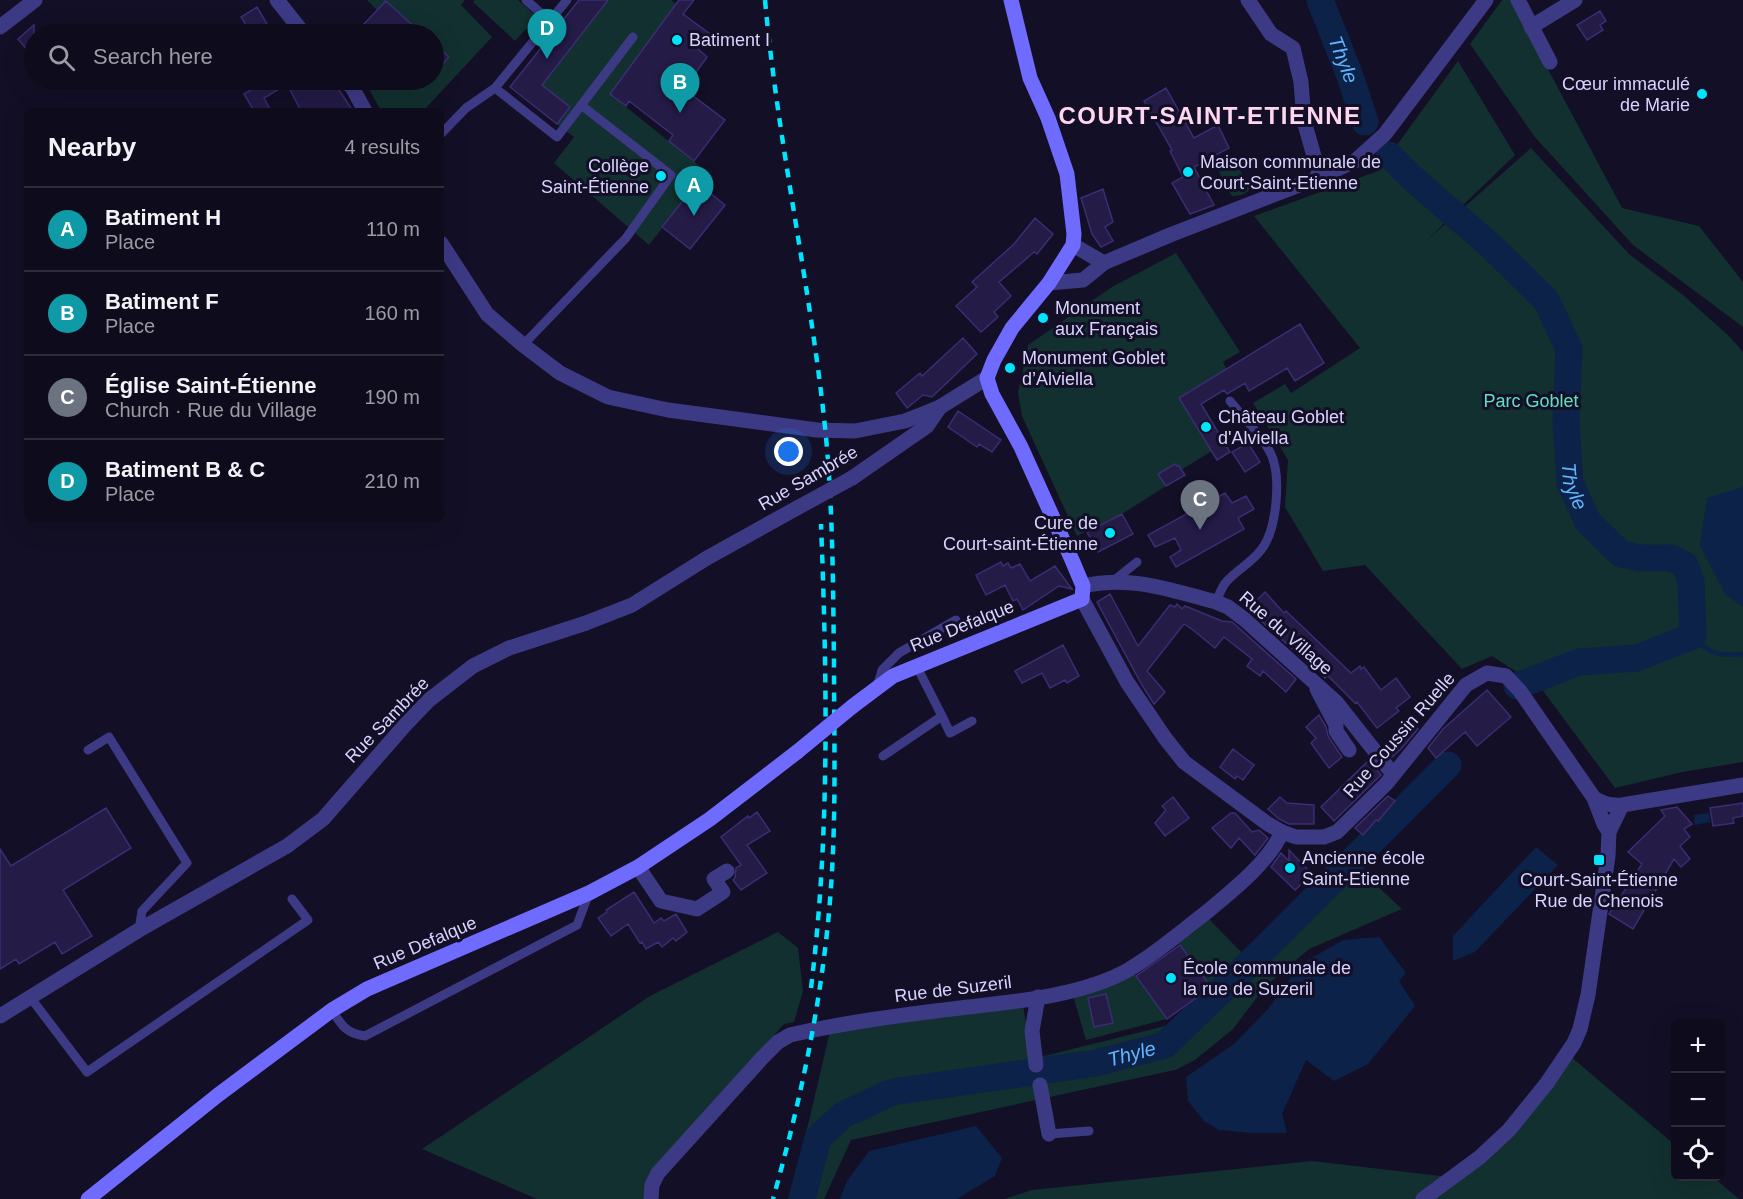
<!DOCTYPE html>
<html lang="en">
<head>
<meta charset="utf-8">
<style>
	:root { --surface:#0e0b1c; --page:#171425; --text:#f1f3f6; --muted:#9b9ba3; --line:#2e2b3b; --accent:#00e5ff }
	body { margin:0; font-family:Arial,sans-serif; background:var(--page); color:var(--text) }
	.controls { position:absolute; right:18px; bottom:18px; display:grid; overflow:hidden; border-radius:9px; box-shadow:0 6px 24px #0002 }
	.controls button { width:54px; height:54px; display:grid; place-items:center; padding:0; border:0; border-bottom:2px solid var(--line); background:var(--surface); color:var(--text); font:30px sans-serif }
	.you { position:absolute; left:789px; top:452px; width:21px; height:21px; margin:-15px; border:4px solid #fff; border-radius:50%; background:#1a73e8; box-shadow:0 0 0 9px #1a73e833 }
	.badge { display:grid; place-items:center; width:39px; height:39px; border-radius:50%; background:var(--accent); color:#fff; font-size:20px; font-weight:700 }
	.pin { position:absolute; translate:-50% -50px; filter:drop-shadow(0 2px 3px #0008) }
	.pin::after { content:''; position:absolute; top:32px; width:21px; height:18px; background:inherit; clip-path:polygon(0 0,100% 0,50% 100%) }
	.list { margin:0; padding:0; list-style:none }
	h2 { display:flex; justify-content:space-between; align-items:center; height:78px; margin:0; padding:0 24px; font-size:26px }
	h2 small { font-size:20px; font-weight:400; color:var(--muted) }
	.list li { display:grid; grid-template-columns:39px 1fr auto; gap:18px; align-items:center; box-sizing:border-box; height:84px; padding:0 24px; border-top:2px solid var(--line) }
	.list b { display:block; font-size:22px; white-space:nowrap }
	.list p { margin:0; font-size:20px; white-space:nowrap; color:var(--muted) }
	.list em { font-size:20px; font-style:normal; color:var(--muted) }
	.icon { flex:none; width:33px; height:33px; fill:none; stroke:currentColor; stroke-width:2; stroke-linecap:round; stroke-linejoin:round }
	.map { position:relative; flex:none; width:1743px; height:1199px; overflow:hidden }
	.search { position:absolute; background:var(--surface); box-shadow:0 6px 24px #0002; left:24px; top:24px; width:420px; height:66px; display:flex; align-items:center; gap:15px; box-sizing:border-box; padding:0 21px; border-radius:33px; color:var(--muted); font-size:22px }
	.panel { position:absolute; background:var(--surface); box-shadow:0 6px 24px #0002; left:24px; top:108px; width:420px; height:414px; border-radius:9px }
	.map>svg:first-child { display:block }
	.green { fill:#12302f }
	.water { fill:#0c2248 }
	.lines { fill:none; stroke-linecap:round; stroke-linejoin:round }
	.stream { stroke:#0c2248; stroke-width:4.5 }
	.river { stroke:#0c2248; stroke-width:27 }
	.building { fill:#241b47; stroke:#3b2d73; stroke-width:1.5 }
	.service { stroke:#3d3a85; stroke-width:9 }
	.minor { stroke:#3d3a85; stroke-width:15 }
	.tertiary { stroke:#3d3a85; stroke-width:15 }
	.secondary { stroke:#6f6bff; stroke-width:15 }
	.rail { stroke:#00e5ff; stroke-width:4.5; stroke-dasharray:9 8; stroke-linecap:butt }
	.minor-bridge { stroke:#3d3a85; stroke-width:15 }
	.secondary-bridge { stroke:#6f6bff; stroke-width:15 }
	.poi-dot { fill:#00e5ff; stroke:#130f26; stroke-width:2 }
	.labels { text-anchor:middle; stroke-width:6; stroke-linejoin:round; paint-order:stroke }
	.poi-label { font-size:18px; fill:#d9d4ff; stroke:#130f26; text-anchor:start }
	.park-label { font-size:18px; fill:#5fe0c0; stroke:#130f26 }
	.street-label { font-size:18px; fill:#d9d4ff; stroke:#130f26 }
	.water-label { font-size:20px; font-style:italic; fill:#62b6ff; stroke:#130f26 }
	.district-label { font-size:24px; font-weight:bold; letter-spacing:1.5px; fill:#ffd6f0; stroke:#130f26 }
</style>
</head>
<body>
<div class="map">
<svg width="1743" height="1199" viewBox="0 0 1743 1199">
	<rect width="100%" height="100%" fill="#130f26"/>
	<path class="green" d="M367 0H465L461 5 492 37 423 111H381L366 83 369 80H407L412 85 417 80H434V73L448 57 434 43V34H422L386 1 377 10Z
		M475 0H518L537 17 515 41 473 2Z
		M608 0H671L676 4 610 94 712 176 703 187 693 189 649 245 554 163 574 137 557 124 542 85Z
		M1502 0H1511L1622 208 1699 226 1743 282V327L1633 245 1534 136 1470 44Z
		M1458 61 1515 155 1427 240 1531 148 1629 254 1683 295 1729 336 1743 352V762L1682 772 1615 788 1541 688 1492 656 1462 669 1365 565 1323 571 1285 507 1288 460 1253 403 1285 384 1291 393 1360 348 1254 216 1378 171Z
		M1233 159 1251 188C1246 194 1241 196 1232 196L1217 168Z
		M1176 253 1240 352 1223 362 1227 370 1179 398 1212 451 1181 470 1179 466 1159 474 1166 486 1122 514 1077 536 1022 416 1018 393 1028 345 1112 287Z
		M1345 856 1402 909 1309 949 1265 987 1233 1029 1195 1060 1175 1070 851 1140 824 1199H788L809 1121 830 1031 1023 1005 1032 1059 1169 1025 1228 981Z
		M1208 918 1243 954 1211 987 1179 943 1199 928Z
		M778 932 798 948 803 991 794 1022 784 1024 646 1182V1199H537L422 1149 650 996Z
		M1132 975H1135L1167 1019 1086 1040 1072 992Z
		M1570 1056 1675 1145 1676 1176 1713 1177 1739 1199H1004L1032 1190 1312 1161 1449 1177 1529 1113Z"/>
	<path class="water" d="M1743 487V607L1725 594 1700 545 1707 498Z
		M1709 813 1710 822 1695 825 1694 815Z
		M1536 847 1558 865 1475 952 1453 961V936Z
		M1379 937 1406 973 1399 981 1415 1006 1368 1064 1334 1081 1306 1060 1282 1114 1287 1133H1250L1219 1130 1204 1121 1188 1101 1186 1077 1234 1044 1268 1009 1301 964 1343 940Z
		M976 1126 1002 1158 995 1176 957 1199H840L847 1181 869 1151Z"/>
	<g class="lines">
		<path class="stream" d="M1693 636C1711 655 1717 656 1743 654"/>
		<g class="river">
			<path id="s1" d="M1320 0 1350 76 1365 122"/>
			<path id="s2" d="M1389 155 1412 178 1492 247 1546 300 1569 349 1566 422 1570 483 1588 522 1621 554 1641 558H1671L1685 565 1691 582 1693 636 1637 658 1579 662 1517 686"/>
			<path id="s3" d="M802 1199 818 1138 843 1115 892 1092 1096 1063 1165 1045 1264 949 1448 765"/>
		</g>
	</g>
	<path class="building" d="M579 0H608L542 85 570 107 557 124 510 87Z
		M679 0H694L683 14 710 34 698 49 707 57 684 89 725 120 694 161 669 141 673 135 629 101 626 106 610 94Z
		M386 1 422 34H376L364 24Z
		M257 7 273 34H252L241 17Z
		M1600 11 1606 21 1600 25 1603 30 1587 40 1577 25Z
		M34 25V46L28 51 18 39Z
		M434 43 449 57 434 73Z
		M268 80H334L335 84 353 111H301L287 84 264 98 271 111H254L244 94Z
		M1166 88 1194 138 1218 125 1229 148 1194 167 1214 205 1190 214 1172 183 1183 177 1170 151 1172 150 1144 101Z
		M703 187 725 205 690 249 662 227 693 188 699 193Z
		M1103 189 1113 222 1105 227 1113 241 1101 247 1092 234 1081 198Z
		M1035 218 1053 234 1037 254 1034 252 999 282 1011 296 994 312 998 317 981 332 956 306 977 287 972 282 1014 244Z
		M1300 324 1324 363 1295 381 1287 368 1249 391 1245 383 1227 394 1224 390 1201 404 1230 452 1217 460 1179 398Z
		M963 338 977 354 932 397 923 395 907 408 896 393 920 373 922 376Z
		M958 411 1001 440 992 452 979 444 977 447 948 427Z
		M1248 443 1260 462 1245 472 1232 452Z
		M1175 464 1177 466H1179L1185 475 1166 486 1158 474Z
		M1225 493 1232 503 1246 496 1254 509 1238 518 1244 529 1176 567 1170 557 1181 550 1175 538 1155 547 1148 535Z
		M1122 514 1133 534 1098 552 1087 532Z
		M1001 562 1003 566 1008 563 1011 568 1020 564 1030 581 1055 566 1072 589 1059 586 1023 610 1017 599 1013 601 1005 585 986 595 976 575Z
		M1265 592 1284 613 1286 611 1351 673 1360 666 1361 669 1364 667 1381 690 1396 678 1410 697 1396 708 1399 711 1377 728 1357 702 1355 703 1328 676 1325 678 1310 663 1309 664 1248 609Z
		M1110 594 1138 646 1170 605 1175 607 1177 604 1182 609 1185 606 1222 621 1232 622 1296 679 1286 692 1263 671 1260 676 1247 666 1252 659 1224 637 1215 648 1193 630 1184 624 1147 671 1165 692 1154 704 1142 685 1097 602Z
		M1063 645 1079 676 1067 683 1065 680 1050 688 1042 673 1022 683 1015 671Z
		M1487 690 1511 717 1477 746 1465 732 1436 758 1428 748 1443 729Z
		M1319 715 1326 727 1328 736 1342 757 1329 768 1311 743 1316 738 1306 727Z
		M1409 720 1418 729 1401 749 1392 757 1383 746Z
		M1233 749 1254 765 1243 780 1237 776 1235 779 1220 767Z
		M1369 760 1381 775 1334 821 1321 807Z
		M1388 796 1395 801 1378 821 1376 820 1363 835 1355 828Z
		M1173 797 1189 818 1165 836 1155 823 1166 810 1162 806Z
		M1280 797 1287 803 1314 805V824H1289L1279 819 1268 809Z
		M1743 803V816L1733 818 1734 823 1713 826 1710 808Z
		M1677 807 1692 824 1684 829 1690 837 1680 846 1690 859 1681 867 1674 859 1633 929 1609 914 1642 864 1628 852 1665 816 1661 810Z
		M106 808 131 848 63 890 92 936 62 954 55 942 19 964 16 959 0 969V849L11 866Z
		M757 812 770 831 747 845 767 873 741 890 733 880 735 878 736 868 741 865 721 837 748 816 749 818Z
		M1231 813H1235L1252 832 1259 830 1268 838 1255 855 1239 838 1231 848 1212 828Z
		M1289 850 1312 874 1295 890 1271 867 1281 853 1289 861Z
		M634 892 654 923 661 918 664 921 676 914 687 932 676 941 673 938 662 947 658 942 646 949 642 942 640 943 628 924 611 936 598 918 607 912 606 910Z
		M1180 945 1211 987 1167 1019 1136 976Z
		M1106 994 1113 1023 1094 1027 1088 998Z"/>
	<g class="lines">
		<path class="service" d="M526 0 551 22
			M495 88 557 137 633 37
			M441 134 466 108 495 88 567 0
			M523 345 626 238 671 175 581 105
			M1112 582 1137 562
			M1216 602C1219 595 1222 586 1227 581 1237 570 1251 563 1261 550 1277 530 1282 475 1270 452 1260 434 1243 417 1230 401
			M877 687 882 670 899 653 956 620
			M942 716 950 733 972 721
			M88 750 109 737 187 863 142 911 139 930
			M883 756 942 716 916 665
			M30 997 87 1072 308 920 292 899
			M332 1010C341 1025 347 1034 365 1036L577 925 589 893
			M1049 1134 1089 1131"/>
		<path class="minor" d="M1248 0 1271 34 1293 48 1301 82 1304 121 1320 177
			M1518 0 1550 62
			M0 27 35 0
			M1531 27 1575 0
			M852 478 927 426 940 407
			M1083 586C1131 575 1170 590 1216 602L1228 607 1244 619 1336 702 1393 774
			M1317 689 1336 725V731L1349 750
			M638 867 661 901 697 909 723 892 714 879 727 871
			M0 1016 139 930 287 846 323 819 405 725 429 700 473 666 509 648 586 623 632 605 707 558 797 508
			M1036 1065 1032 1031 1038 997
			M1040 1085 1049 1134
			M651 1199 652 1185 658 1173 762 1058 778 1042 790 1035C846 1022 903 1015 960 1008 1012 1002 1082 996 1128 970 1156 954 1182 931 1208 911 1233 890 1269 862 1282 832"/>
		<path class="tertiary" d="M277 0 304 34
			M344 80 352 87 365 111
			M441 243 487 314 523 345 560 373 608 397 668 410 817 430 855 431 905 421 928 412 940 407 987 378
			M1073 245 1104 263
			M1049 283 1083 280 1104 263 1113 259 1170 235 1320 177 1355 161 1385 134 1486 0
			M1082 599 1127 682 1165 738 1184 762 1268 824 1282 832 1296 837H1324L1337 832 1386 784 1466 685 1487 673 1506 676 1520 691 1594 798C1603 804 1611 806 1622 805L1743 785
			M1594 798 1604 824 1609 832
			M1423 1199 1480 1157 1509 1130 1547 1083 1574 1043 1580 1029 1588 995 1608 856 1609 832 1622 805"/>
		<path class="secondary" d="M853 706 893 676 1082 599 1083 586 1072 560 1021 447 992 394 987 378 994 360 1012 328 1049 283 1073 245 1074 234 1067 174 1048 118 1030 78 1011 0
			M88 1199 218 1095 332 1010 367 989 589 893 638 867 710 819 797 752"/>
		<path class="rail" d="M765 0C778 144 810 284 825 427 833 506 833 585 834 664 834 733 836 802 832 871 826 982 803 1092 773 1199
			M811 988C830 834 827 678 821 524"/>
		<path class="minor-bridge" d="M797 508 852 478"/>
		<path class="secondary-bridge" d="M797 752 853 706"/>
	</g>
	<g class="poi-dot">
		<circle cx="677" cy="40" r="6"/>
		<circle cx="1702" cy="94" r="6"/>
		<circle cx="1188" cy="172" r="6"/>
		<circle cx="661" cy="176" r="6"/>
		<circle cx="1043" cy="318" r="6"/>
		<circle cx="1010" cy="368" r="6"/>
		<circle cx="1206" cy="427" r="6"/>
		<circle cx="1110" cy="533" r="6"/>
		<rect x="1593" y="854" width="12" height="12" rx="3"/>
		<circle cx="1290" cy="868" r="6"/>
		<circle cx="1171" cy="978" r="6"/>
	</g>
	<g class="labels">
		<g class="poi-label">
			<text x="689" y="46">Batiment I</text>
			<text x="1690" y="90" text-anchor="end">Cœur immaculé<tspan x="1690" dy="21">de Marie</tspan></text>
			<text x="1200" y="168">Maison communale de<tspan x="1200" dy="21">Court-Saint-Etienne</tspan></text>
			<text x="649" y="172" text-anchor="end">Collège<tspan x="649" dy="21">Saint-Étienne</tspan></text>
			<text x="1055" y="314">Monument<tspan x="1055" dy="21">aux Français</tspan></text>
			<text x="1022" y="364">Monument Goblet<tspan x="1022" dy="21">d’Alviella</tspan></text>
			<text x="1218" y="423">Château Goblet<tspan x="1218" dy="21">d'Alviella</tspan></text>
			<text x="1098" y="529" text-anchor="end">Cure de<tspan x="1098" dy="21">Court-saint-Étienne</tspan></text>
			<text x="1302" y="864">Ancienne école<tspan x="1302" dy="21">Saint-Etienne</tspan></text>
			<text x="1599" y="886" text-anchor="middle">Court-Saint-Étienne<tspan x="1599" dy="21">Rue de Chenois</tspan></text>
			<text x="1183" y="974">École communale de<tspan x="1183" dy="21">la rue de Suzeril</tspan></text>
		</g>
		<g class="park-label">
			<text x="1531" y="407">Parc Goblet</text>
		</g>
		<g class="street-label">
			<text transform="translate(808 478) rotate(-30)" y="6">Rue Sambrée</text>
			<text transform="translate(962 626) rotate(-22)" y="6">Rue Defalque</text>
			<text transform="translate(1286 633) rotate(41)" y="6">Rue du Village</text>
			<text transform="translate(387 720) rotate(-46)" y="6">Rue Sambrée</text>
			<text transform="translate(1399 735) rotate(-49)" y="6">Rue Coussin Ruelle</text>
			<text transform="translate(425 943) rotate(-23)" y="6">Rue Defalque</text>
			<text transform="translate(953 989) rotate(-7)" y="6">Rue de Suzeril</text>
		</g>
		<g class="water-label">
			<text dy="7" stroke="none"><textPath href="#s1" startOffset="64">Thyle</textPath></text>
			<text dy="7" stroke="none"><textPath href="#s2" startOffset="406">Thyle</textPath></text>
			<text dy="7" stroke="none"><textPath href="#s3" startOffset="394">Thyle</textPath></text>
		</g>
		<g class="district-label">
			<text x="1210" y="124">COURT-SAINT-ETIENNE</text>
		</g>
	</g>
</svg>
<div class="controls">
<button>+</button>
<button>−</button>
<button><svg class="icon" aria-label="locate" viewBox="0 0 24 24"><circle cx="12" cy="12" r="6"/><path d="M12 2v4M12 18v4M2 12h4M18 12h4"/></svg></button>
</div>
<div class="you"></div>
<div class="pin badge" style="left:694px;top:216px;background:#0f9aa8">A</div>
<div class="pin badge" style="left:680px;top:113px;background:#0f9aa8">B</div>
<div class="pin badge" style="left:1200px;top:530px;background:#6b7280">C</div>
<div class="pin badge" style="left:547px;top:59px;background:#0f9aa8">D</div>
<div class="search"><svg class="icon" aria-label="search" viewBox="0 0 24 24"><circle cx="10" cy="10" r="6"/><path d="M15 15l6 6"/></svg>Search here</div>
<section class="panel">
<h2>Nearby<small>4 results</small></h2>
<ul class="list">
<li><span class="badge" style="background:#0f9aa8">A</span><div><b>Batiment H</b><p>Place</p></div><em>110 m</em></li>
<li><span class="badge" style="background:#0f9aa8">B</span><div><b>Batiment F</b><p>Place</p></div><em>160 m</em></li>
<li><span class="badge" style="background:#6b7280">C</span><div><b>Église Saint-Étienne</b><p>Church · Rue du Village</p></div><em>190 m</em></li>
<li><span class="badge" style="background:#0f9aa8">D</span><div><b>Batiment B &amp; C</b><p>Place</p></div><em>210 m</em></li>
</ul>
</section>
</div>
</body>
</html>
